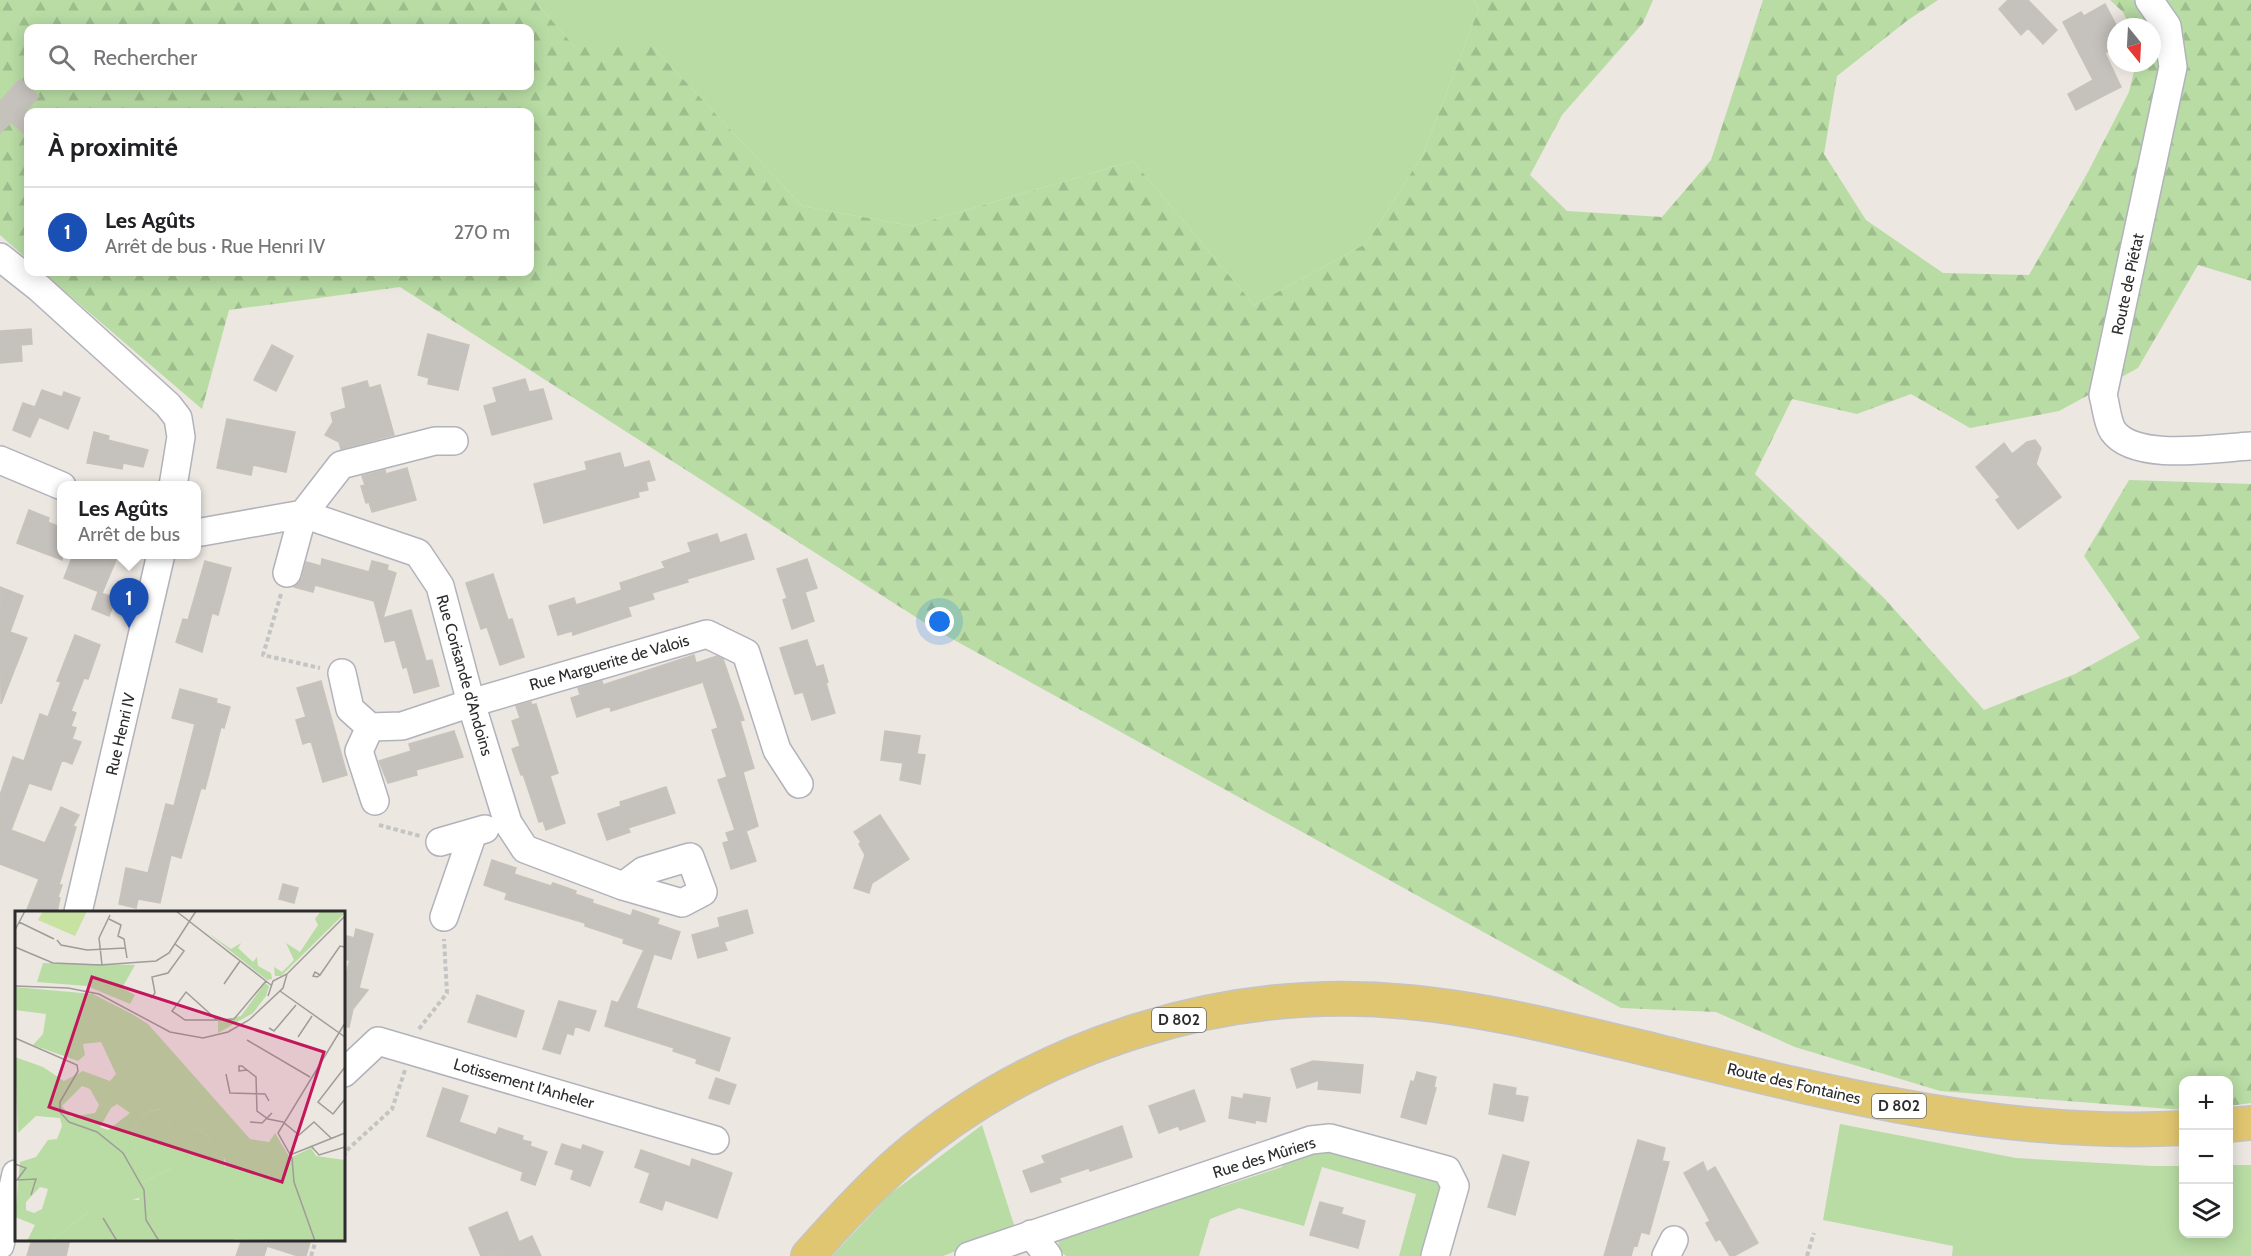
<!DOCTYPE html>
<html lang="fr">
<head>
<meta charset="utf-8">
<style>
	:root { --surface:#fff; --page:#f2f2f2; --text:#202124; --muted:#757577; --line:#e0e0e0; --accent:#7c3aed }
	body { margin:0; font-family:Cabin,sans-serif; background:var(--page); color:var(--text) }
	.controls { position:absolute; right:18px; bottom:18px; display:grid; overflow:hidden; border-radius:12px; box-shadow:0 3px 15px #0003 }
	.controls button { width:54px; height:54px; display:grid; place-items:center; padding:0; border:0; border-bottom:2px solid var(--line); background:var(--surface); color:var(--text); font:30px sans-serif }
	.compass { position:absolute; left:2107px; top:18px; width:54px; height:54px; border-radius:50%; background:var(--surface); box-shadow:0 3px 15px #0003; rotate:162deg }
	.you { position:absolute; left:940px; top:622px; width:21px; height:21px; margin:-15px; border:4px solid #fff; border-radius:50%; background:#1a73e8; box-shadow:0 0 0 9px #1a73e833 }
	.badge { display:grid; place-items:center; width:39px; height:39px; border-radius:50%; background:var(--accent); color:#fff; font-size:20px; font-weight:700 }
	.pin { position:absolute; translate:-50% -50px; filter:drop-shadow(0 2px 3px #0008) }
	.pin::after { content:''; position:absolute; top:32px; width:21px; height:18px; background:inherit; clip-path:polygon(0 0,100% 0,50% 100%) }
	.popup { position:absolute; left:57px; top:481px; width:144px; height:78px; box-sizing:border-box; display:grid; place-content:center; border-radius:12px; background:var(--surface); filter:drop-shadow(0 2px 4px #0005); font-size:20px; white-space:nowrap; color:var(--muted) }
	.popup b { font-size:22px; color:var(--text) }
	.popup::after { content:''; position:absolute; left:50%; top:100%; margin-left:-12px; border:12px solid transparent; border-top-color:var(--surface) }
	.list { margin:0; padding:0; list-style:none }
	h2 { display:flex; justify-content:space-between; align-items:center; height:78px; margin:0; padding:0 24px; font-size:26px }
	h2 small { font-size:20px; font-weight:400; color:var(--muted) }
	.list li { display:grid; grid-template-columns:39px 1fr auto; gap:18px; align-items:center; box-sizing:border-box; height:90px; padding:0 24px; border-top:2px solid var(--line) }
	.list b { display:block; font-size:22px; white-space:nowrap }
	.list p { margin:0; font-size:20px; white-space:nowrap; color:var(--muted) }
	.list em { font-size:20px; font-style:normal; color:var(--muted) }
	.icon { flex:none; width:33px; height:33px; fill:none; stroke:currentColor; stroke-width:2; stroke-linecap:round; stroke-linejoin:round }
	.map { position:relative; flex:none; width:2251px; height:1256px; overflow:hidden }
	.search { position:absolute; background:var(--surface); box-shadow:0 3px 15px #0003; left:24px; top:24px; width:510px; height:66px; display:flex; align-items:center; gap:15px; box-sizing:border-box; padding:0 21px; border-radius:12px; color:var(--muted); font-size:22px }
	.panel { position:absolute; background:var(--surface); box-shadow:0 3px 15px #0003; left:24px; top:108px; width:510px; height:168px; border-radius:12px }
	.map>svg:first-child { display:block }
	.green { fill:#b8dca4 }
	.forest { fill:url(#forest-firs); fill-rule:evenodd }
	.building { fill:#c5c1bc; stroke:#c8c3ba; stroke-width:1.5 }
	.lines { fill:none; stroke-linecap:round; stroke-linejoin:round }
	.minor-casing { stroke:#b1b2bb; stroke-width:30 }
	.major-casing { stroke:#c4c4c4; stroke-width:36 }
	.path { stroke:#c4c4c4; stroke-width:4; stroke-dasharray:4.5 3; stroke-linecap:butt }
	.minor { stroke:#fff; stroke-width:27 }
	.major { stroke:#e1c671; stroke-width:33 }
	.labels { text-anchor:middle; stroke-width:5; stroke-linejoin:round; paint-order:stroke }
	.shield { fill:#fff; stroke:#6b6b6b; stroke-width:1.5 }
	.shield-label { font-size:15px; font-weight:bold; fill:#2c2c2c }
	.street-label { font-size:16px; fill:#2c2c2c; stroke:#fff }
	.inset-road { fill:none; stroke:#9f9c99; stroke-width:1.5 }
	.view { fill:#c2185b; fill-opacity:0.15; stroke:#c2185b; stroke-width:3 }
	.inset-edge { fill:none; stroke:#2c2c2c; stroke-width:3 }
</style>
</head>
<body>
<div class="map">
<svg width="2251" height="1256" viewBox="0 0 2251 1256">
	<defs>
		<pattern id="forest-firs" width="22" height="20" patternUnits="userSpaceOnUse" patternTransform="scale(1.5)"><rect width="22" height="20" fill="#b8dca4"/><path d="M5 1l3.5 6h-7zM16 11l3.5 6h-7z" fill="#9ebd8d"/></pattern>
	</defs>
	<rect width="100%" height="100%" fill="#ece7e1"/>
	<path class="green" d="M534 0H1474L1479 8 1423 154 1367 243 1254 305 1133 161 912 226 802 206 653 47H575Z
		M1840 1124 2016 1158 2153 1166H2183L2184 1234H2228L2229 1165H2251V1256H1952L1953 1246 1823 1220Z
		M982 1125 1015 1228 943 1256H832L890 1194Z
		M1313 1147 1436 1173 1444 1184 1424 1256H1399L1416 1194 1322 1167 1304 1226 1239 1208 1210 1219 1199 1256H1066L1060 1251 1058 1240 1073 1228 1081 1234 1124 1219 1128 1210 1213 1181 1221 1187 1282 1167 1285 1157Z"/>
	<path class="forest" d="M0 0H534L575 47H653L802 206 912 226 1133 161 1254 305 1367 243 1423 154 1479 8 1474 0H1653L1643 23 1562 115 1530 175 1567 211 1662 217 1711 160 1763 0H1938L1908 20 1837 76 1824 154 1866 220 1943 273 2029 275 2088 172 2129 92 2136 63H2152V27H2130L2123 12 2110 0H2251V281L2198 265 2138 368 2059 411 1970 428 1911 394 1857 414 1792 399 1755 474 1885 599 1984 710 2075 674 2140 638 2084 556 2129 480 2251 484V1103L2229 1106 2228 1080H2184L2183 1110 1940 1091 1795 1047 1716 1012 1621 1008 936 630 400 287 229 310 202 409 42 272H530V112H28V260L0 235ZM28 28H530V86H28Z"/>
	<path class="building" d="M2008 0H2028L2057 30 2043 44 2028 28 2021 35 1999 9Z
		M2105 4 2116 25V47L2105 53 2121 87 2076 110 2068 94 2093 80 2063 22 2081 12 2084 16Z
		M20 79 39 96 27 110 28 138 11 122 0 133V101Z
		M31 329 32 344 21 345 22 361 0 363V331Z
		M428 334 469 345 458 390 428 384 429 378 418 375Z
		M272 345 293 356 276 391 254 380Z
		M525 379 529 392 543 389 552 419 492 435 484 406 497 402 493 388Z
		M367 381 369 388 380 385 394 435 341 449 339 442 325 435 333 422 331 413 346 408 342 388Z
		M42 390 62 397 64 392 80 398 68 429 39 417 30 437 13 430 23 403 35 407Z
		M227 419 295 432 286 472 253 465 251 475 217 468Z
		M94 432 109 436 108 440 148 450 143 467 123 463 122 469 87 463Z
		M2035 440 2041 448 2036 464 2061 497 2018 529 1996 500 2000 497 1976 467 2004 443 2012 454 2027 442Z
		M620 453 624 468 649 461 655 480 646 482 648 490 638 492 639 497 544 523 534 484 587 470 585 462Z
		M407 468 416 500 372 512 369 502 366 503 361 486 365 485 362 476 385 470 386 474Z
		M29 510 49 518 48 522 62 528V560L17 543Z
		M717 534 720 543 746 534 754 559 687 579 688 582 652 593 654 599 628 607 631 616 573 635 572 631 558 635 549 606 574 598 576 605 622 590 620 583 665 568 662 562 691 552 688 543Z
		M73 555H102L116 560 102 593 64 578Z
		M322 559 369 572 372 561 388 565 387 570 396 573 383 618 411 610 426 661 432 660 439 686 414 693 407 667 403 668 395 640 385 642 374 601 315 585 313 592 294 587 302 578 306 562 321 566Z
		M807 559 817 588 805 592 814 621 792 629 783 600 787 598 777 569Z
		M205 561 231 568 218 615 212 613 202 652 176 642 183 619 188 620Z
		M493 574 508 620 512 619 524 657 500 665 487 627 481 629 466 583Z
		M0 587 23 596 10 632 27 638 1 704Z
		M98 592 116 598 109 616 92 609Z
		M75 635 100 645 88 679 84 678 71 711 76 713 71 726 76 728 72 739 81 742 72 764 62 760 51 790 29 783 11 830 45 843 61 807 79 815 73 826 76 827 59 885H62L58 897 60 898 57 912H26L39 879 0 864V795L13 757 24 761 40 714 48 717 61 682 57 681Z
		M807 640 816 667 823 665 828 682 826 683 835 713 812 720 803 692 795 694 780 648Z
		M694 655 696 663 717 656 723 659 744 720 740 721 754 768 743 772 758 826 746 831 756 861 731 869 723 843 729 841 726 833 735 830 718 780 727 777 712 730 718 728 703 682 611 711 610 706 577 717 571 698 580 695 578 688 602 681 603 685Z
		M321 681 347 775 323 782 311 741 303 744 296 720 306 717 297 688Z
		M180 689 217 699 216 703 230 707 224 728 221 727 205 789 201 788 181 858 171 855 160 903 138 899 136 908 119 904 126 868 148 873 166 804 174 806 195 724 172 718Z
		M531 702 532 705 536 704 558 773 550 776 565 823 546 830 543 821 539 822 523 774 521 775 512 749 520 746 512 721 520 718 516 706Z
		M454 731 463 757 416 770 417 775 388 783 379 761 411 751 409 744Z
		M885 731 920 736 917 754 925 755 920 784 900 780 903 763 881 760Z
		M666 787 675 813 628 828 630 832 607 840 598 814 621 806 620 802Z
		M880 815 909 859 872 883 869 893 854 888 865 855 859 844 861 842 854 832Z
		M492 860 516 868 514 874 551 886 553 883 576 891 575 894 593 900 592 903 631 916 633 910 659 919 657 924 680 932 671 959 654 954 636 1008 730 1038 719 1071 696 1063 697 1059 673 1051 674 1048 605 1026 612 1001 618 1003 644 950 623 943 624 939 585 926V923L505 899 507 893 484 885Z
		M283 884 298 888 294 903 279 899Z
		M747 910 753 933 724 942 727 950 698 958 692 935 720 927 718 918Z
		M356 929 373 934 359 988 368 990 353 1009 349 1027 344 1026V982L349 962 362 964 344 959V935L354 938Z
		M477 995 524 1011 516 1037 468 1022Z
		M559 1001 596 1011 589 1031 575 1026 573 1035 567 1033 560 1054 543 1049Z
		M1313 1061 1363 1065 1360 1093 1318 1089 1319 1080 1297 1088 1291 1069Z
		M1417 1072 1436 1077 1434 1087 1436 1088 1426 1124 1401 1117 1411 1081 1414 1082Z
		M716 1078 736 1085 729 1104 709 1098Z
		M1494 1084 1516 1088 1515 1095 1528 1097 1523 1121 1489 1114Z
		M443 1088 468 1096 459 1122 496 1135 499 1128 523 1136 522 1140 531 1142 530 1146 547 1152 535 1185 521 1180 523 1172 427 1136Z
		M1194 1090 1205 1121 1180 1130 1178 1126 1159 1133 1149 1106Z
		M1244 1094 1270 1098 1266 1122 1255 1120V1123L1229 1118 1232 1097 1243 1099Z
		M1122 1126 1132 1157 1090 1171 1089 1168 1059 1178 1061 1182 1031 1192 1023 1171 1045 1163 1042 1156Z
		M1638 1140 1665 1148 1662 1161 1669 1162 1649 1234 1641 1232 1637 1246 1634 1245 1631 1256H1604Z
		M562 1144 581 1150 583 1145 603 1152 590 1186 571 1179 574 1170 555 1164Z
		M641 1150 690 1167 692 1159 732 1173 717 1218 665 1200 662 1210 640 1202 650 1173 635 1167Z
		M1503 1155 1529 1162 1515 1215 1488 1207Z
		M1703 1162 1707 1172 1715 1167 1758 1243 1734 1256H1730L1720 1239 1716 1241 1706 1223 1710 1221 1684 1173Z
		M1320 1202 1343 1208 1341 1214 1365 1221 1358 1248 1310 1235Z
		M507 1212 519 1242 532 1236 541 1256H487L511 1245 486 1256H481L469 1228Z
		M32 1239H70L66 1256H27Z
		M242 1239H311L306 1256H298L267 1246 264 1256H236Z"/>
	<g class="lines">
		<defs>
			<path id="minor" d="M2149 0 2167 26 2173 67 2103 395C2106 405 2107 422 2113 431 2135 462 2215 448 2251 446
				M0 257 39 288 168 405 178 418 181 437 173 486
				M0 460 62 486
				M196 533 303 514 418 553 440 586 471 703 508 823 525 849 623 886 682 903 703 892 690 857 643 871 623 886
				M287 573 303 514 341 465 435 441H454
				M342 673 350 709 370 727 402 726 471 703 707 634 746 653 777 750 799 784
				M370 727 359 751 375 801
				M440 842 485 829
				M78 912 161 554
				M444 917 473 833
				M344 1073 378 1041 715 1140
				M1031 1234 1048 1256
				M0 1245 16 1174
				M969 1256 1311 1140 1330 1138 1447 1170 1455 1186 1435 1256
				M1666 1256 1674 1240"/>
			<path id="major" d="M2228 1125 2251 1123
				M808 1256C837 1223 867 1190 900 1161 1037 1043 1229 984 1408 1002 1493 1010 1577 1032 1660 1052 1832 1094 2006 1138 2184 1128"/>
		</defs>
		<use href="#minor" class="minor-casing"/>
		<use href="#major" class="major-casing"/>
		<path class="path" d="M281 594 263 655 320 668
			M379 825 420 836
			M419 1029 447 993 444 939
			M344 1157 346 1151 392 1109 405 1070
			M311 1256 316 1240
			M1807 1256 1814 1233"/>
		<use href="#minor" class="minor"/>
		<use href="#major" class="major"/>
	</g>
	<g class="labels">
		<g class="shield">
			<rect x="1152" y="1008" width="54" height="24" rx="4.5"/>
			<rect x="1872" y="1094" width="54" height="24" rx="4.5"/>
		</g>
		<g class="shield-label">
			<text x="1179" y="1025">D 802</text>
			<text x="1899" y="1111">D 802</text>
		</g>
		<g class="street-label">
			<text transform="translate(2127 284) rotate(-78)" y="6">Route de Piétat</text>
			<text transform="translate(609 662) rotate(-16)" y="6">Rue Marguerite de Valois</text>
			<text transform="translate(465 675) rotate(74)" y="6">Rue Corisande d'Andoins</text>
			<text transform="translate(120 734) rotate(-77)" y="6">Rue Henri IV</text>
			<text transform="translate(524 1083) rotate(16)" y="6">Lotissement l'Anheler</text>
			<text transform="translate(1794 1083) rotate(13)" y="6">Route des Fontaines</text>
			<text transform="translate(1264 1157) rotate(-17)" y="6">Rue des Mûriers</text>
		</g>
	</g>
	<g transform="translate(15 911)">
		<rect width="330" height="330" fill="#ece7e1"/>
		<path d="M306 0 330 2 266 65H260L259 56 267 61 279 49 271 32 285 41 303 14 300 8ZM193 22 216 38 226 32 223 37 238 51 242 46 243 55 256 62 257 68 252 69ZM28 52 120 54 107 77 120 84 115 93 72 75 22 71ZM250 72 254 75 251 85 238 102 203 122V110L226 105ZM148 198 155 217H180L191 223 201 244 209 247 212 301 219 330H36L72 302 110 288 124 289 127 272 156 257 123 248 114 221 134 200Z" fill="#b8dca4"/>
		<path d="M0 76 78 83 117 103 133 113 235 228 254 231 260 222 275 247 296 237 301 245 330 249V330L217 328 201 268 203 260 212 254 209 247 201 245 191 223 180 217H155L147 198 134 200 114 221 123 247 151 238 156 257 127 272V286L72 302 36 330H12L20 314 0 306 5 251 21 246 33 229 42 228 47 215 45 207 21 205 3 222 0 146 28 156 49 170 68 160 95 170 101 163 86 131 68 133 70 144 63 150 18 134 28 123 31 103 0 99ZM67 175 75 178 84 194 80 202 56 206 47 195ZM102 193 115 202 93 219 85 216 96 197ZM25 276 33 278 27 298 19 302 11 299V291Z" fill="#b8dca4" fill-rule="evenodd"/>
		<path d="M28 0H72L60 25 23 9Z" fill="#c7e2a1"/>
		<path class="inset-road" d="M161 0 256 74M94 8 106 14 103 25 109 28 112 47M4 11 39 28M0 19 10 0M84 27 87 54M84 27 95 4M42 29 46 34 72 39 110 37M0 36 38 52 85 54 141 50 154 42 181 0M300 61 305 64 302 66 298 65ZM305 64 325 35 330 36M209 73 225 50M0 75 53 77 84 83 155 121 188 127 213 121 234 109 268 77 272 63M265 80 330 126M253 85 258 70 272 63 330 5M136 87 140 82 137 66 153 62 169 40 160 33M202 109 171 81 157 100 170 109H202L219 108 251 70M254 117 259 120 281 94M283 126 297 105M0 127 62 154 63 160 45 191V201L54 211 82 221 108 242 129 279 131 309 144 330M232 129 295 166M330 156 303 191 318 203 330 188M232 159 224 160V155H227L232 159 241 166 242 200 253 208 268 211 284 224 299 211 316 227M211 163 215 182 250 183 254 190M235 211 247 212 257 202M296 235 304 244 330 236M275 244 330 222M0 253 11 257 2 269 21 268 16 284M88 307 102 330M300 330 279 271 277 247 263 222 330 112"/>
		<path class="view" d="M77 66 309 141 267 271 34 196Z"/>
		<rect width="330" height="330" class="inset-edge"/>
	</g>
</svg>
<div class="controls">
<button>+</button>
<button>−</button>
<button><svg class="icon" aria-label="layers" viewBox="0 0 24 24"><path d="M12 4l9 5-9 5-9-5zM3 14l9 5 9-5"/></svg></button>
</div>
<svg class="compass" viewBox="-18 -18 36 36"><path d="M0-13l5 13h-10z" fill="#e53935"/><path d="M0 13l5-13h-10z" fill="#757577"/></svg>
<div class="you"></div>
<div class="pin badge" style="left:129px;top:628px;background:#1a4fb4">1</div>
<div class="popup"><b>Les Agûts</b>Arrêt de bus</div>
<div class="search"><svg class="icon" aria-label="search" viewBox="0 0 24 24"><circle cx="10" cy="10" r="6"/><path d="M15 15l6 6"/></svg>Rechercher</div>
<section class="panel">
<h2>À proximité<small></small></h2>
<ul class="list">
<li><span class="badge" style="background:#1a4fb4">1</span><div><b>Les Agûts</b><p>Arrêt de bus · Rue Henri IV</p></div><em>270 m</em></li>
</ul>
</section>
</div>
</body>
</html>
